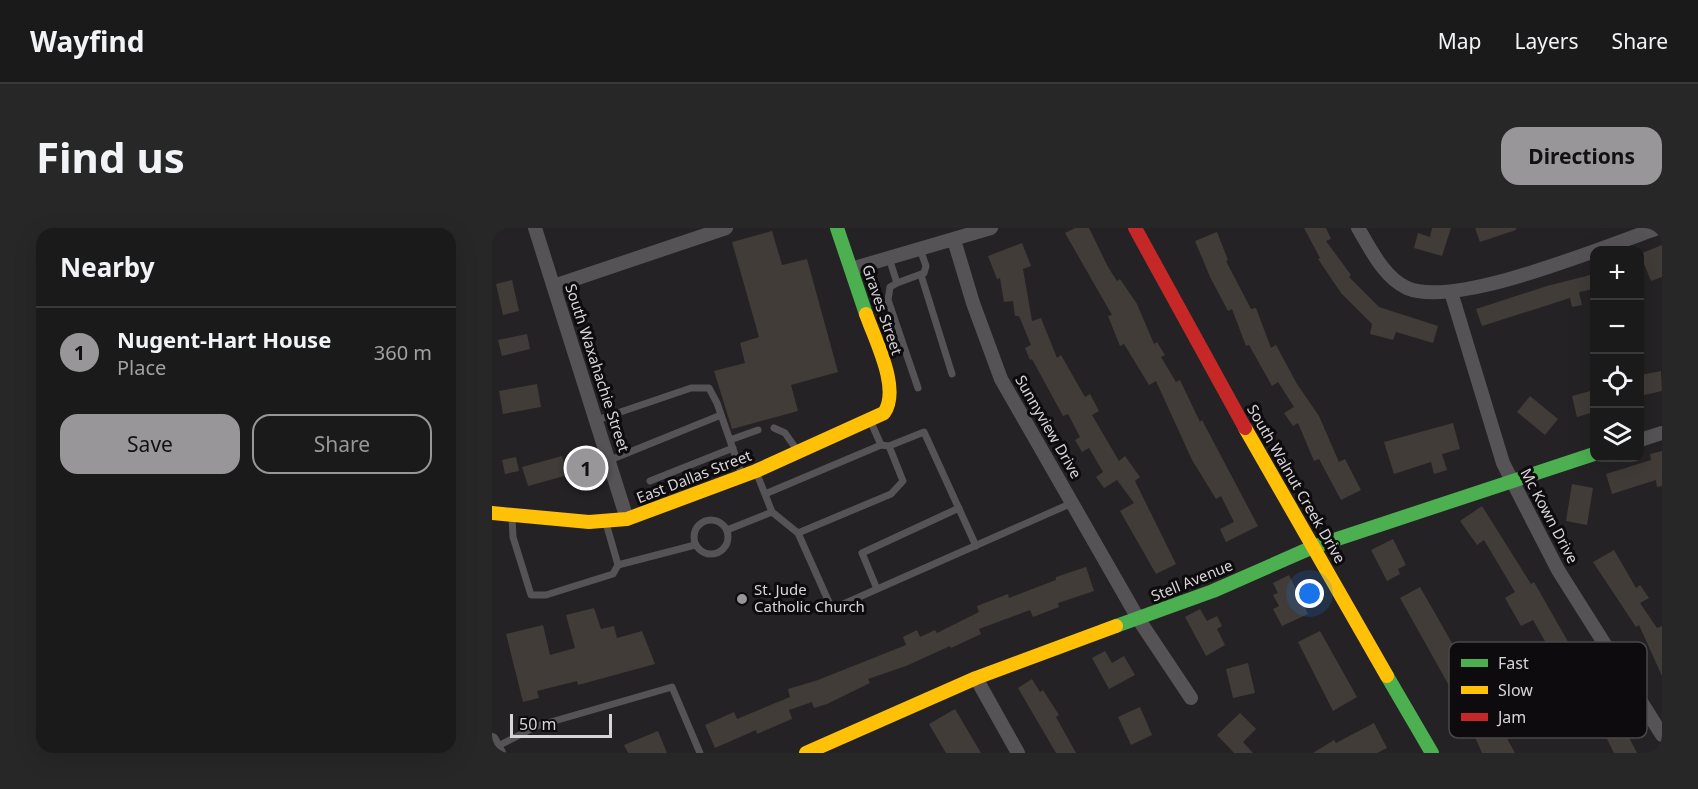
<!DOCTYPE html>
<html lang="en">
<head>
<meta charset="utf-8">
<style>
	:root { --surface:#1b1a1b; --page:#282728; --text:#f1f3f6; --muted:#a0a1a3; --line:#39383a; --accent:#999699 }
	body { margin:0; font-family:"Noto Sans",sans-serif; background:var(--page); color:var(--text) }
	.controls { position:absolute; right:18px; top:18px; display:grid; overflow:hidden; border-radius:12px; box-shadow:0 6px 24px #0002 }
	.controls button { width:54px; height:54px; display:grid; place-items:center; padding:0; border:0; border-bottom:2px solid var(--line); background:var(--surface); color:var(--text); font:30px sans-serif }
	.scale { position:absolute; left:18px; bottom:15px; width:102px; box-sizing:border-box; padding-left:6px; border:3px solid #d8d5d8; border-top:0; font-size:16px; line-height:21px; white-space:nowrap; color:#d8d5d8; -webkit-text-stroke:4px #0d0b0d; paint-order:stroke }
	.you { position:absolute; left:818px; top:366px; width:21px; height:21px; margin:-15px; border:4px solid #fff; border-radius:50%; background:#1a73e8; box-shadow:0 0 0 9px #1a73e833 }
	.badge { display:grid; place-items:center; width:39px; height:39px; border-radius:50%; background:var(--accent); color:#111; font-size:20px; font-weight:700 }
	.pin { position:absolute; translate:-50% -50%; border:3px solid #fff; box-shadow:0 2px 6px #0006 }
	.list { margin:0; padding:0; list-style:none }
	h2 { display:flex; justify-content:space-between; align-items:center; height:78px; margin:0; padding:0 24px; font-size:26px }
	h2 small { font-size:20px; font-weight:400; color:var(--muted) }
	.list li { display:grid; grid-template-columns:39px 1fr auto; gap:18px; align-items:center; box-sizing:border-box; height:90px; padding:0 24px; border-top:2px solid var(--line) }
	.list b { display:block; font-size:22px; white-space:nowrap }
	.list p { margin:0; font-size:20px; white-space:nowrap; color:var(--muted) }
	.list em { font-size:20px; font-style:normal; color:var(--muted) }
	.actions { display:flex; gap:12px; padding:18px 24px }
	.actions a { flex:1; padding:14px 0; border:2px solid var(--accent); border-radius:18px; text-align:center; font-size:21px; color:var(--accent) }
	.actions .main { background:var(--accent); color:#111 }
	.icon { flex:none; width:33px; height:33px; fill:none; stroke:currentColor; stroke-width:2; stroke-linecap:round; stroke-linejoin:round }
	.map { position:relative; flex:none; width:1170px; height:525px; overflow:hidden; border-radius:18px }
	header { display:flex; align-items:center; gap:36px; box-sizing:border-box; height:84px; padding:0 30px; background:var(--surface); border-bottom:2px solid var(--line) }
	header strong { font-size:28px }
	nav { display:flex; gap:33px; margin-inline-start:auto; font-size:21px }
	.intro { display:flex; align-items:center; justify-content:space-between; box-sizing:border-box; height:144px; padding:0 36px }
	h1 { margin:0; font-size:42px }
	.button { padding:15px 27px; border-radius:18px; background:var(--accent); color:#111; font-size:21px; font-weight:700 }
	main { display:flex; gap:36px; padding:0 36px }
	aside { flex:1; background:var(--surface); border-radius:18px; box-shadow:0 6px 24px #0002 }
	.map>svg:first-child { display:block }
	.building { fill:#413c38 }
	.lines { fill:none; stroke-linecap:round; stroke-linejoin:round }
	.lane { stroke:#555355; stroke-width:7 }
	.street { stroke:#555355; stroke-width:14 }
	.fast { stroke:#4caf50; stroke-width:14 }
	.slow { stroke:#ffc107; stroke-width:14 }
	.jam { stroke:#c62828; stroke-width:14 }
	.poi-dot { fill:#999699; stroke:#0d0b0d; stroke-width:2 }
	.labels { text-anchor:middle; stroke-width:6; stroke-linejoin:round; paint-order:stroke }
	.street-label { font-size:15px; fill:#d8d5d8; stroke:#0d0b0d }
	.poi-label { font-size:15px; fill:#d8d5d8; stroke:#0d0b0d; text-anchor:start }
	.key { fill:#0d0b0d; stroke:#4a484a; stroke-width:1.5 }
	.key-label { font-size:16px; fill:#d8d5d8 }
</style>
</head>
<body>
<header>
<strong>Wayfind</strong>
<nav><a>Map</a><a>Layers</a><a>Share</a></nav>
</header>
<div class="intro"><h1>Find us</h1><a class="button">Directions</a></div>
<main>
<aside>
<h2>Nearby<small></small></h2>
<ul class="list">
<li><span class="badge">1</span><div><b>Nugent-Hart House</b><p>Place</p></div><em>360 m</em></li>
</ul>
<div class="actions"><a class="main">Save</a><a>Share</a></div>
</aside>
<div class="map">
<svg width="1170" height="525" viewBox="0 0 1170 525">
	<rect width="100%" height="100%" fill="#242224"/>
	<path class="building" d="M583 0H597L616 39 625 53 628 51 645 76 662 116 665 114 673 127 669 129 684 154 688 152 708 194 710 192 766 298 734 314 728 301 742 294 729 268 724 271 700 232 664 153 657 157 632 116 628 118 616 88 620 87 573 5Z
		M812 0H834L839 11 834 13 859 47 857 49 887 79 946 98 941 115 904 104 901 112 878 106 880 96 849 65 826 31 828 30Z
		M940 0H959L950 28 922 20 926 5 938 9Z
		M983 0H1024V2L988 14Z
		M280 3 290 37 315 31 346 144 299 157 306 183 240 201 222 143 253 135 248 115 267 109 240 14Z
		M725 4 736 32 734 33 759 81 764 80 779 120 784 117 805 156 827 188 847 234 853 231 869 262 849 272 827 231 822 233 806 195 801 198 792 185 802 179 786 154 780 158 757 117 754 118 740 81 736 83 718 49 703 13Z
		M530 15 539 38 531 41 540 93 549 90 565 130 569 127 593 169 598 166 607 183 600 187 627 233 633 228 648 249 643 253 684 336 664 346 628 283 642 275 625 252 612 260 604 249 611 244 597 220 590 224 583 212 588 209 576 186 571 188 540 131 538 132 533 120 539 117 527 88H523L521 73 512 74 508 50 505 51 496 28Z
		M1170 17V49L1159 53 1148 26Z
		M1102 46V61L1087 64 1090 77 1080 79 1078 70 990 98 984 81 1055 58Z
		M20 52 27 83 11 87 4 56Z
		M35 106 38 121 10 128 6 112Z
		M1169 143 1170 163 1148 168V147Z
		M45 156 49 179 11 186 7 163Z
		M1102 162V184L1085 189 1080 168Z
		M1038 168 1066 191 1053 207 1025 184Z
		M961 195 968 221 950 226 955 242 942 246 939 234 902 246 892 214Z
		M1170 223V258L1165 259 1164 252 1120 266 1114 246 1159 232 1158 226Z
		M70 228 76 247 36 258 30 239Z
		M24 229 27 243 13 246 10 232Z
		M1080 256 1101 260 1095 297 1074 293Z
		M990 278 1039 356 1042 354 1083 426 1075 430 1087 451 1097 445 1116 476 1119 474 1145 525H1122L1112 505 1102 510 1096 500 1106 495 1093 469 1084 475 1068 450 1072 447 1041 392 1029 398 1013 370 1023 364 992 312 985 317 968 293Z
		M901 311 914 337 906 341 908 346 895 353 879 322Z
		M1122 322 1144 360 1148 357 1157 370 1148 375 1165 400 1170 398V448L1147 397 1144 399 1101 334Z
		M594 339 602 363 566 375 567 379 541 389 538 382 487 401 489 406 459 420 458 418 414 438 376 451 378 455 335 476 322 480 320 474 297 482 300 491 265 506 264 502 223 520 213 497 242 484 245 491 298 469 296 461 326 452 414 417 411 409 425 402 428 409 443 402 445 405 487 384 485 378 516 366 517 370 564 352V349Z
		M797 347 816 386 790 398 781 381 787 378 781 367 786 365 781 355Z
		M928 359 996 478 1002 485 1012 481 1020 499 1011 503 1023 525H990L974 488 908 370Z
		M102 380 109 401 122 398 125 410 150 403 163 436 86 457 85 453 45 463 47 470 31 474 14 406 51 397 58 427 83 420 74 387Z
		M708 381 715 393 725 388 730 398 725 401 733 417 714 428 693 389Z
		M828 403 865 469 841 483 806 414Z
		M613 423 620 435 632 428 643 447 617 461 600 430Z
		M756 435 763 465 741 470 734 441Z
		M540 451 548 464 551 462 567 487 564 489 584 525H564L526 460Z
		M648 479 660 507 639 517 626 489Z
		M463 481 489 525H454L437 496Z
		M748 485 764 501 751 514 761 525H742L725 507Z
		M882 495 895 520 885 525H821L842 512 844 515Z
		M166 503 175 525H136L132 517Z"/>
	<g class="lines">
		<path class="lane" d="M397 30 405 55 398 59 396 72 426 160
			M429 47 460 146
			M405 55 432 45 434 38 428 21
			M105 192 199 160H217L225 175 250 247
			M282 200 293 205 305 222
			M238 212 266 202
			M389 217 397 218 432 204 484 318
			M118 232 229 187
			M158 253 241 220
			M273 266 389 217 378 192
			M280 284 306 305 340 381 580 275
			M20 290 21 309 39 367H54L121 346 126 337 114 295
			M202 309a17 17 0 1 1 34 0a17 17 0 1 1-34 0Z
			M235 302 280 284 265 246
			M306 305 399 266 411 253 397 218
			M126 337 203 317
			M385 361 370 325 467 280
			M4 519 45 498 180 459 208 525"/>
		<path class="street" d="M43 0 135 291
			M866 0C878 20 892 50 915 60 964 81 1113 18 1166 0
			M462 12 481 75 509 151 647 392 699 470
			M359 41 499 0
			M62 58 234 0
			M959 64 1011 235 1066 342 1170 507
			M1148 212 1170 205
			M484 450 526 525
			M0 512 7 525"/>
		<path class="fast" d="M345 0 374 86
			M624 398 721 363 821 319 1102 226
			M895 448 940 525"/>
		<path class="slow" d="M753 200 895 448
			M0 285 97 294 135 291 264 243 392 185C409 161 383 112 374 86
			M314 525 484 450 624 398"/>
		<path class="jam" d="M643 0 753 200"/>
	</g>
	<circle class="poi-dot" cx="250" cy="371" r="6"/>
	<g class="labels">
		<g class="street-label">
			<text transform="translate(390 82) rotate(71)" y="5">Graves Street</text>
			<text transform="translate(105 140) rotate(72)" y="5">South Waxahachie Street</text>
			<text transform="translate(556 199) rotate(60)" y="5">Sunnyview Drive</text>
			<text transform="translate(202 249) rotate(-21)" y="5">East Dallas Street</text>
			<text transform="translate(804 256) rotate(60)" y="5">South Walnut Creek Drive</text>
			<text transform="translate(1057 288) rotate(62)" y="5">Mc Kown Drive</text>
			<text transform="translate(700 353) rotate(-22)" y="5">Stell Avenue</text>
		</g>
		<g class="poi-label">
			<text x="262" y="367">St. Jude<tspan x="262" dy="17">Catholic Church</tspan></text>
		</g>
	</g>
	<rect x="957" y="414" width="198" height="96" rx="9" class="key"/>
	<rect x="969" y="431" width="27" height="8" fill="#4caf50"/>
	<rect x="969" y="458" width="27" height="8" fill="#ffc107"/>
	<rect x="969" y="485" width="27" height="8" fill="#c62828"/>
	<g class="key-label">
		<text x="1006" y="441">Fast</text>
		<text x="1006" y="468">Slow</text>
		<text x="1006" y="495">Jam</text>
	</g>
</svg>
<div class="controls">
<button>+</button>
<button>−</button>
<button><svg class="icon" aria-label="locate" viewBox="0 0 24 24"><circle cx="12" cy="12" r="6"/><path d="M12 2v4M12 18v4M2 12h4M18 12h4"/></svg></button>
<button><svg class="icon" aria-label="layers" viewBox="0 0 24 24"><path d="M12 4l9 5-9 5-9-5zM3 14l9 5 9-5"/></svg></button>
</div>
<div class="scale">50 m</div>
<div class="you"></div>
<div class="pin badge" style="left:94px;top:240px">1</div>
</div>
</main>
</body>
</html>
